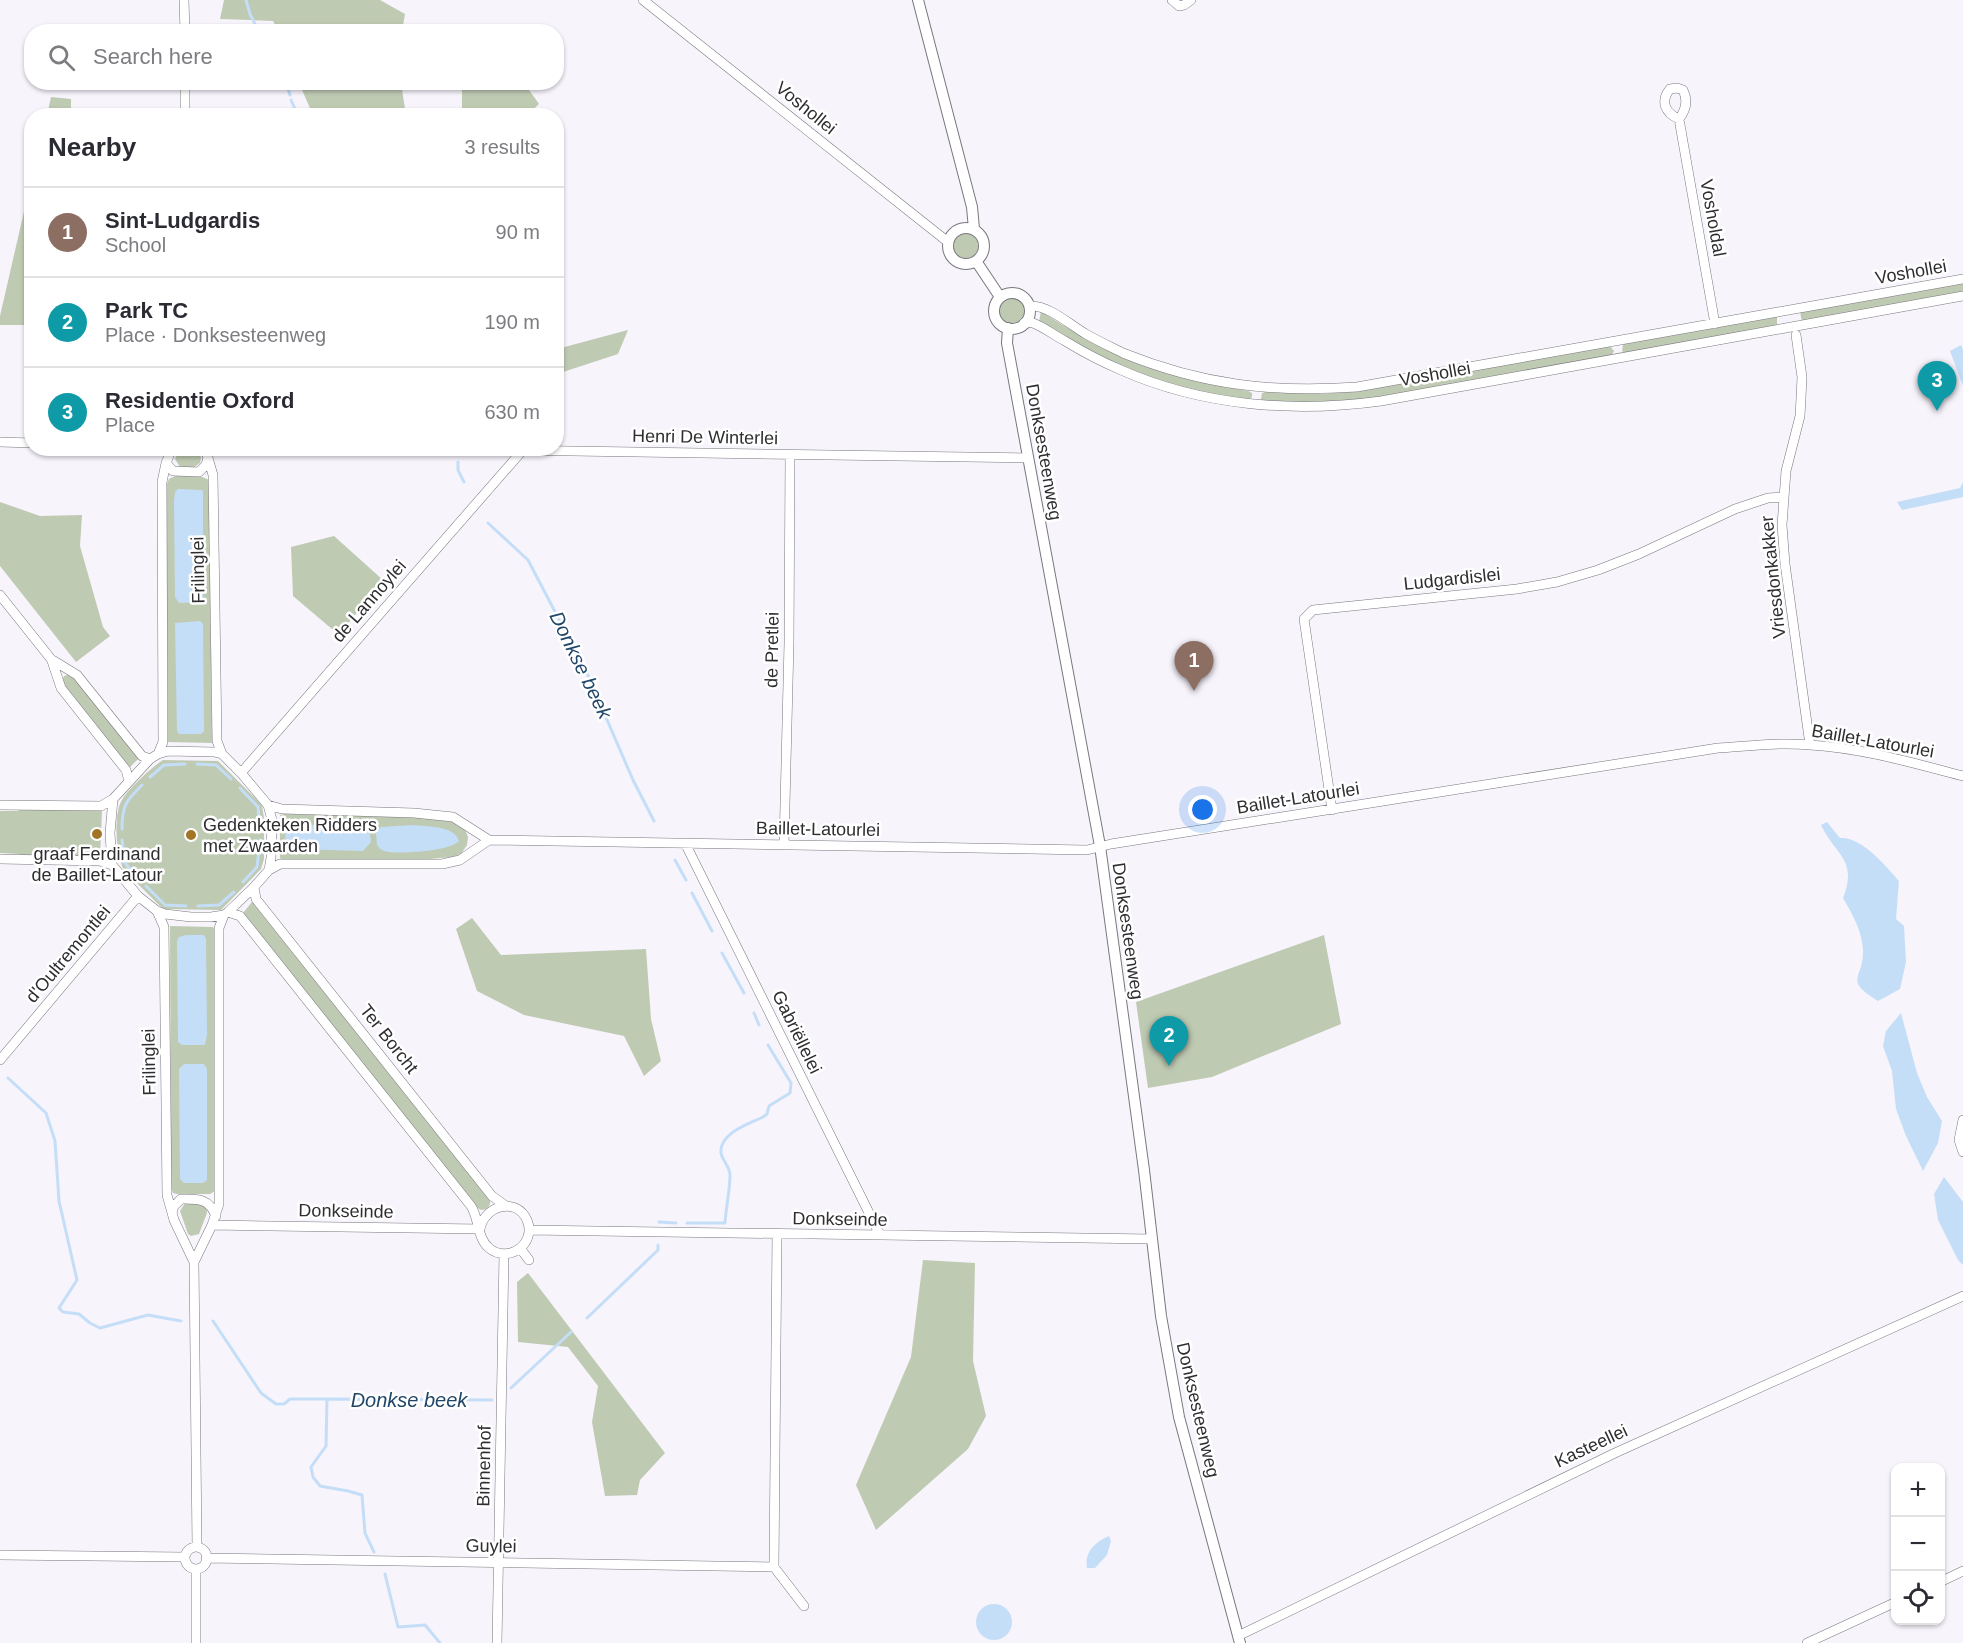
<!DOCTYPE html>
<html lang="en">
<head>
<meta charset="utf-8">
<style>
	:root { --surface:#fff; --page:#f7f7f7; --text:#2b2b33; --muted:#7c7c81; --line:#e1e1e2; --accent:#2563eb }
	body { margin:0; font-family:Helvetica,sans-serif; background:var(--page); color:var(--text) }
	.controls { position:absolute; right:18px; bottom:18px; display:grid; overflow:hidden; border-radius:12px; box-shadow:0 2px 4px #0004 }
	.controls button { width:54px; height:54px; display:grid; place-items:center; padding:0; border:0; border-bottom:2px solid var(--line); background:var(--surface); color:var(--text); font:30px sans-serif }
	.you { position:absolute; left:1203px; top:810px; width:21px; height:21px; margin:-15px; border:4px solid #fff; border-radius:50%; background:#1a73e8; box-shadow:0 0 0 9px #1a73e833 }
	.badge { display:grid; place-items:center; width:39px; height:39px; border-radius:50%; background:var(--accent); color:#fff; font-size:20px; font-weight:700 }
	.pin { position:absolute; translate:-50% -50px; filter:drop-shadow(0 2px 3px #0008) }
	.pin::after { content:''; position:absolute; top:32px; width:21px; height:18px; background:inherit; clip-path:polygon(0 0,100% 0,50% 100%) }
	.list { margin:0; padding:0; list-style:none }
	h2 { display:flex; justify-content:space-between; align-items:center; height:78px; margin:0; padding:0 24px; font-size:26px }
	h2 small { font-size:20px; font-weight:400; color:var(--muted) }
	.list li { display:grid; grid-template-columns:39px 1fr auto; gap:18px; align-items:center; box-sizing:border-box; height:90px; padding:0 24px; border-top:2px solid var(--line) }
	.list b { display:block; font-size:22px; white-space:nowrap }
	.list p { margin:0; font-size:20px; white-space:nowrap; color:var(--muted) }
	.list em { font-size:20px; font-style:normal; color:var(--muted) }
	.icon { flex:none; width:33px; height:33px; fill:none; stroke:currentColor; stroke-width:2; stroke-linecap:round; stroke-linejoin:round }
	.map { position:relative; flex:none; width:1963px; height:1643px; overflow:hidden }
	.search { position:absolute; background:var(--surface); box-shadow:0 2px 4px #0004; left:24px; top:24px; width:540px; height:66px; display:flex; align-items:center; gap:15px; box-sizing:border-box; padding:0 21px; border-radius:24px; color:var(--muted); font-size:22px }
	.panel { position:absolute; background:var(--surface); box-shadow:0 2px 4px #0004; left:24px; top:108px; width:540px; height:348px; border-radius:24px }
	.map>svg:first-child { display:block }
	.green { fill:#bfcab3 }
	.water { fill:#c5def7 }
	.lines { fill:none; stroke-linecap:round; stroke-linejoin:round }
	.stream { stroke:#c5def7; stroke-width:3 }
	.minor-casing { stroke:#79767d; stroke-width:10 }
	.tertiary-casing { stroke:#79767d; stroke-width:12 }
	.minor { stroke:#fff; stroke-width:9 }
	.tertiary { stroke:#fff; stroke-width:10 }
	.poi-dot { fill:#a27426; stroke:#fff; stroke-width:2 }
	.labels { text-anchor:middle; stroke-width:5; stroke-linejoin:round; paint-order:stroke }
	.street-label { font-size:18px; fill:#2e2d30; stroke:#fff }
	.poi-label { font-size:18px; fill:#2e2d30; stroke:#fff; text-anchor:start }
	.water-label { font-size:20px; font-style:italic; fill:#204669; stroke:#fff }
</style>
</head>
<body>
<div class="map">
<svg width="1963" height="1643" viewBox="0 0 1963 1643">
	<rect width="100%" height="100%" fill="#f7f4fc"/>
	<path class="green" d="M224 0H380L405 14 402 31H278L273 21 220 19Z
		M299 83H401L406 115H313Z
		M462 83H524L539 104 527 115H462Z
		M51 97 71 99V115H47Z
		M31 181V325H0V316Z
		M952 246a13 13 0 1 1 26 0a13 13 0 1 1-26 0Z
		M1963 283V293L1802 322 1800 312Z
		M999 311a13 13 0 1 1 26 0a13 13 0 1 1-26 0Z
		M1041 311C1103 354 1174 379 1248 391L1252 393V397L1248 400C1209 394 1170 386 1132 371 1100 357 1069 339 1039 322Z
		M1777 316V326L1625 353 1622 351 1623 345 1625 343Z
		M628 330 618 354 557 374V349Z
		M1610 346 1614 351 1611 356 1354 401 1323 403 1263 401 1261 399 1262 393 1265 392 1323 394 1366 390Z
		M179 449H198L201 458 200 463 193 468 180 467 175 459Z
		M175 476H200L209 480 212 743 168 742V740L166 486 169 479Z
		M0 502 40 516 82 515 80 546 103 627 110 636 76 662 0 566Z
		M334 536 383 580 339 635 293 596 291 547Z
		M71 674 139 758 129 768 62 682 64 676Z
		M163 760 218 761 257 800 262 806 264 818V859L261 869 221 910 163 909 124 870C116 855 113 814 122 800 129 788 152 767 163 760Z
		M21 809 102 811 100 857 21 856 19 854 0 853V811H18Z
		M284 814 410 816 453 822 465 830 468 837 467 845 461 854 452 857 419 860H282L280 858V815Z
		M252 902 490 1200C491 1206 487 1210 481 1210L476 1207 243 913Z
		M472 918 501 955 646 949 651 1019 661 1061 644 1076 624 1036 524 1015 477 991 456 929Z
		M170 926 213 927 214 929 216 1185 215 1191 210 1194H177L173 1193 171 1187Z
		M1324 935 1341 1024 1212 1077 1148 1088 1136 1002Z
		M199 1202 206 1207 207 1213 199 1234 191 1236 188 1234 180 1211 185 1203Z
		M923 1260 975 1263 973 1361 986 1416 968 1449 876 1530 856 1485 911 1357Z
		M528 1273 665 1453 640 1480 637 1495 605 1496 592 1422 598 1386 568 1347 518 1342 517 1282Z"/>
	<path class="water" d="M1961 345 1963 350V386L1950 351Z
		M1963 482V497L1902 510 1897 502 1960 488Z
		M178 489 201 490 203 491V598L199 602 179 603 175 597 174 501 175 492Z
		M200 621 203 624 204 731 201 734H179L177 731 175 623Z
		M1827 822 1840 838C1861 836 1886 866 1899 881L1896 919 1904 926 1906 962 1900 989 1878 1001C1842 979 1864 979 1863 950 1862 930 1852 914 1843 898 1858 860 1836 856 1821 825Z
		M296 825H364L370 834 371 842 363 851 292 849C282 841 283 828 296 825Z
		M413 825C427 827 454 825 459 841 451 851 398 855 384 851 380 849 380 849 377 845L376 833 381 827Z
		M186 935H204L206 939 207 1035 205 1045H182L178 1042 177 941 179 937Z
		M1901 1013 1917 1073 1927 1097 1942 1121 1938 1143 1923 1171 1906 1136 1896 1109 1892 1071 1883 1046 1886 1031Z
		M184 1064H204L207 1069V1180L203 1183H184L180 1179 179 1069Z
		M1944 1177 1963 1202V1265L1958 1260 1938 1220 1934 1194Z
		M1109 1536 1111 1541 1107 1555 1095 1568H1087C1084 1552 1095 1542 1109 1536Z
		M976 1622a18 18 0 1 1 36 0a18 18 0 1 1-36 0Z"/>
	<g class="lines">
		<path class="stream" d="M246 0 250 14 259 32
			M286 82 290 95
			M291 100 298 116
			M458 462V470L464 482
			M488 523 528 560 586 671 633 780 654 821
			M197 764 216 765 231 779
			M150 777 164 765 185 764
			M240 788 258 807 260 827
			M122 829C122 805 126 801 142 785
			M122 840 125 863 138 878
			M675 860 686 880
			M243 882 257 867 260 840
			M146 886 165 905 186 906
			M692 893 712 931
			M198 906 219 905 234 892
			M722 953 744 993
			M754 1013 759 1025
			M8 1078 46 1113 55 1141 59 1201 77 1280 59 1308 63 1312 79 1314 90 1323 100 1328 148 1315 181 1321
			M659 1222 676 1223
			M687 1223H725C726 1207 730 1190 730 1175 730 1167 722 1160 721 1153 719 1133 749 1124 763 1117L767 1114 769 1106 790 1093 791 1083 768 1045
			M587 1318 658 1250V1245
			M213 1321 261 1393 276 1404H284L290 1399H327L326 1446 311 1467 313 1477 320 1486 348 1491 362 1495 365 1533 374 1552
			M511 1388 571 1332
			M327 1399 492 1400
			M385 1574 398 1627 425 1625 440 1643"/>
		<defs>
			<path id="minor" d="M184 0 185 32
				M643 0 948 242
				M1172 0 1179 6 1184 5 1191 0
				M185 82V116
				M1677 88 1683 90C1688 100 1686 110 1679 119 1665 113 1660 101 1670 89Z
				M1679 119 1715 324
				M1030 306C1049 305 1070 325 1086 334 1098 341 1111 347 1123 353 1202 385 1272 393 1357 387L1963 279
				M1024 323C1028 323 1030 322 1033 323 1044 327 1055 336 1065 341 1083 352 1102 362 1121 370 1202 406 1294 413 1381 401L1963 296
				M1796 335 1802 377 1801 398 1800 416 1786 471 1782 525 1785 564 1810 745
				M0 442 32 443
				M205 448 213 475 217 741 222 754
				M381 448 1028 458
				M166 463 173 471 199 472 206 465 208 457
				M0 595 51 659 77 675 142 756 150 759
				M52 661 61 688 126 770 129 781
				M168 751 214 752 222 754 241 773 268 805 272 820 271 858 269 870 254 887 228 912 224 915 211 917H191L165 914 157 911 138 896 112 865 110 833 113 799 150 759 158 754Z
				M158 754 163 742 162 482 166 463 172 448
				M241 773 522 451
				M0 805 101 806 113 799
				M268 805 282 809 414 813 453 817 489 840 1087 850 1111 844 1718 748C1749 746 1779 742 1810 745 1862 748 1913 763 1963 776
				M1332 810 1304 619 1313 610 1517 589 1557 582 1598 570 1639 554 1735 509 1768 498 1783 497
				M685 843 880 1235
				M784 845 789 643 790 455
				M0 859 100 861 112 865
				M269 870 280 864H442L460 860 489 840
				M254 887 256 899 492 1196 506 1206
				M157 911 164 927 167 1195 174 1220 194 1262 197 1547
				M228 912 240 916 471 1206C479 1218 477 1238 489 1248 508 1264 537 1244 527 1220 516 1196 484 1206 480 1229
				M0 1060 138 896
				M1963 1120 1959 1140 1963 1152
				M172 1213 174 1206 181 1199C198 1199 209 1198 216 1216
				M212 1225 480 1229
				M529 1230 1152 1239
				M520 1248 529 1260
				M194 1262 212 1225 219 1204V928L224 915
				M185 1558a11 11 0 1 1 22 0a11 11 0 1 1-22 0Z
				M0 1555 185 1557
				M206 1558 774 1567
				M774 1567 777 1234
				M774 1567 804 1606
				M196 1569V1643
				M1940 1582 1963 1571
				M1238 1636 1615 1453 1963 1296
				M497 1643 504 1254
				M1807 1643 1896 1602"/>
			<path id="tertiary" d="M918 0 972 207 974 229
				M948 246a18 18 0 1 1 36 0a18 18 0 1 1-36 0Z
				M976 261 1000 297
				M994 311a18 18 0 1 1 36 0a18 18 0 1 1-36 0Z
				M1008 328 1007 343 1100 846 1144 1170 1161 1316 1179 1417 1240 1643"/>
		</defs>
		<use href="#minor" class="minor-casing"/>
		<use href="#tertiary" class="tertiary-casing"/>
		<use href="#minor" class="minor"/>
		<use href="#tertiary" class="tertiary"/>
	</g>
	<g class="poi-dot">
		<circle cx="97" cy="834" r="6"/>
		<circle cx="191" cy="835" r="6"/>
	</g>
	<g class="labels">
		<g class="street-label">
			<text transform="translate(806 108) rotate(39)" y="6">Voshollei</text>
			<text transform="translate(1713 218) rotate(80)" y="6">Vosholdal</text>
			<text transform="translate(1911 272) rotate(-10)" y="6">Voshollei</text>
			<text transform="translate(1435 374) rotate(-10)" y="6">Voshollei</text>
			<text transform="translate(705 437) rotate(1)" y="6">Henri De Winterlei</text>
			<text transform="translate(1044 452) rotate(80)" y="6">Donksesteenweg</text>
			<text transform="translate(198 570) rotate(-91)" y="6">Frilinglei</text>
			<text transform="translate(1773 577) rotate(-96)" y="6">Vriesdonkakker</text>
			<text transform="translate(1452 579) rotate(-6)" y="6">Ludgardislei</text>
			<text transform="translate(369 601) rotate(-49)" y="6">de Lannoylei</text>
			<text transform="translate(772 650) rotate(-89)" y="6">de Pretlei</text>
			<text transform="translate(1873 741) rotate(10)" y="6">Baillet-Latourlei</text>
			<text transform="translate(1298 798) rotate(-9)" y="6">Baillet-Latourlei</text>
			<text transform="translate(818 829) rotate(1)" y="6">Baillet-Latourlei</text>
			<text transform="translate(1128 931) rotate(82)" y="6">Donksesteenweg</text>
			<text transform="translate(68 954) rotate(-50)" y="6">d'Oultremontlei</text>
			<text transform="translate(797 1032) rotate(64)" y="6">Gabriëllelei</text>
			<text transform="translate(389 1039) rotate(52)" y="6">Ter Borcht</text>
			<text transform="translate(149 1062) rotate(-91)" y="6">Frilinglei</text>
			<text transform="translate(346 1211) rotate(1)" y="6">Donkseinde</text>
			<text transform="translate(840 1219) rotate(1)" y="6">Donkseinde</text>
			<text transform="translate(1198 1410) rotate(77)" y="6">Donksesteenweg</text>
			<text transform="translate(1591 1446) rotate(-25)" y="6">Kasteellei</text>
			<text transform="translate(484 1466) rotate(-89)" y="6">Binnenhof</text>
			<text transform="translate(491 1546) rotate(1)" y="6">Guylei</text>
		</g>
		<g class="poi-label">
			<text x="203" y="831">Gedenkteken Ridders<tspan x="203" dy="21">met Zwaarden</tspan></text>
			<text x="97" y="860" text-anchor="middle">graaf Ferdinand<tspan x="97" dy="21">de Baillet-Latour</tspan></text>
		</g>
		<g class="water-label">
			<text transform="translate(581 665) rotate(64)" y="7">Donkse beek</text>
			<text x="409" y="1407">Donkse beek</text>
		</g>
	</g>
</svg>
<div class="controls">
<button>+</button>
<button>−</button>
<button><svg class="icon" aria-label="locate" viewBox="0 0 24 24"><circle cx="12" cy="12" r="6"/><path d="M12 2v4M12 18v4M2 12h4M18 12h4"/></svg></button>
</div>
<div class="you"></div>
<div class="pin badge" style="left:1194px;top:691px;background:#8d6e63">1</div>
<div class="pin badge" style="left:1169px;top:1066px;background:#0f9aa8">2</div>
<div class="pin badge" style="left:1937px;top:411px;background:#0f9aa8">3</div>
<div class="search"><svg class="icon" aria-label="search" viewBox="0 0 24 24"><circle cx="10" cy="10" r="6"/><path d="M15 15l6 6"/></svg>Search here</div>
<section class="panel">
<h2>Nearby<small>3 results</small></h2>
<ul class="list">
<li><span class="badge" style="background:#8d6e63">1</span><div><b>Sint-Ludgardis</b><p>School</p></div><em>90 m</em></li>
<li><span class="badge" style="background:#0f9aa8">2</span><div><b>Park TC</b><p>Place · Donksesteenweg</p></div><em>190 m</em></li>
<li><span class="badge" style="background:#0f9aa8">3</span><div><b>Residentie Oxford</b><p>Place</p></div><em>630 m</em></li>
</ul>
</section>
</div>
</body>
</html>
